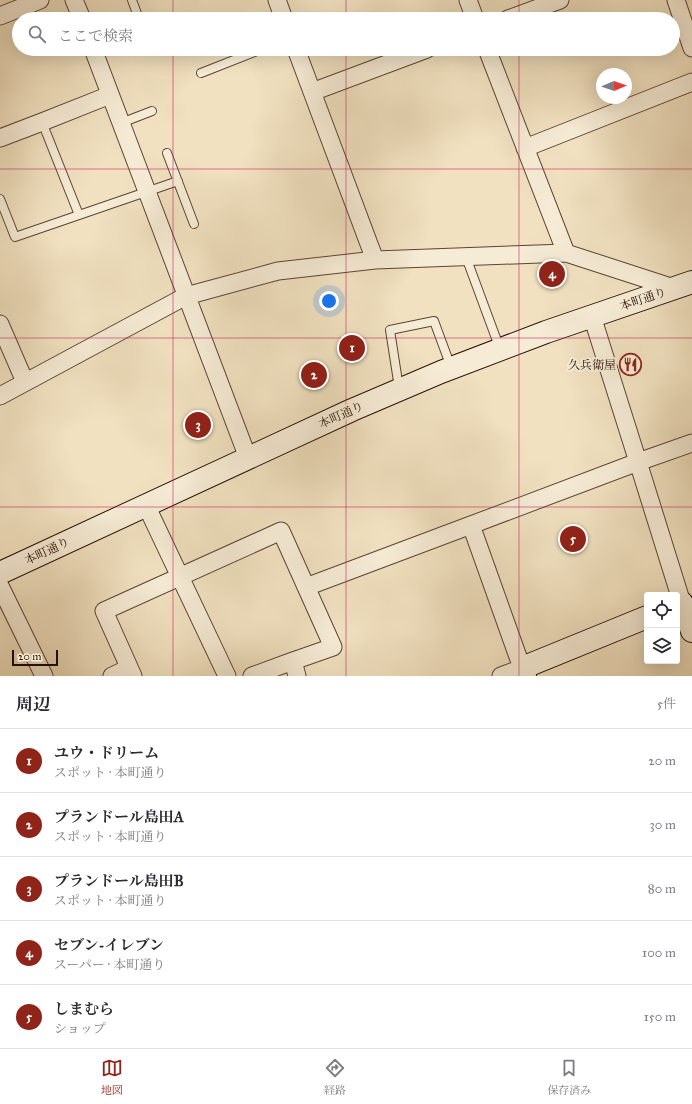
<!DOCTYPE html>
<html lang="ja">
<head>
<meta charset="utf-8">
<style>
	:root { --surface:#fff; --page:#f2f2f3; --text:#2b2b33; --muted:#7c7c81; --line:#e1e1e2; --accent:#8f2418 }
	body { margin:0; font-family:"IM FELL Great Primer","Noto Serif JP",serif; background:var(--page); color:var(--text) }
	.controls { position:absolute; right:12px; bottom:12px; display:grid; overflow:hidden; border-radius:4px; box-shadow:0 4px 16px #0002 }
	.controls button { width:36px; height:36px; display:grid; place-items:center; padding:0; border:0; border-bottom:1px solid var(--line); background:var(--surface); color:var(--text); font:20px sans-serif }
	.compass { position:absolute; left:596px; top:68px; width:36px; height:36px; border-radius:50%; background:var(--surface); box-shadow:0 4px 16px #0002; rotate:88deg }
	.scale { position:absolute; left:12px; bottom:10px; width:46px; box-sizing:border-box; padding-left:4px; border:2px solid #271103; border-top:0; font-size:11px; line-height:14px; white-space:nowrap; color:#271103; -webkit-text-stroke:3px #f6ecd6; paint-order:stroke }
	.you { position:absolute; left:329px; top:301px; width:14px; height:14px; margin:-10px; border:3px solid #fff; border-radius:50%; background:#1a73e8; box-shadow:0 0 0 6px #1a73e833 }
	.badge { display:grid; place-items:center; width:26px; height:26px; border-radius:50%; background:var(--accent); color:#fff; font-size:13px; font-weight:700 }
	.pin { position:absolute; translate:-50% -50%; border:2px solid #fff; box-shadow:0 1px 4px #0006 }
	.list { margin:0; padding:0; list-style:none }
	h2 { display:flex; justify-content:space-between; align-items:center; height:52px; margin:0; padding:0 16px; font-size:17px }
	h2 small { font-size:13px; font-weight:400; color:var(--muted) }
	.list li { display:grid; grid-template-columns:26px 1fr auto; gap:12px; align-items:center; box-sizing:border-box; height:64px; padding:0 16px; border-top:1px solid var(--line) }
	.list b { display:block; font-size:15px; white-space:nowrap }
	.list p { margin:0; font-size:13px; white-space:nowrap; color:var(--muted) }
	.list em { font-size:13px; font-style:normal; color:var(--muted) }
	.icon { flex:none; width:22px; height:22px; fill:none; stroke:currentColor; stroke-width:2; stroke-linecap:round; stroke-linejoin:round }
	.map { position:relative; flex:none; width:692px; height:676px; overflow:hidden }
	.search { position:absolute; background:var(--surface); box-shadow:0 4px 16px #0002; left:12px; right:12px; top:12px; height:44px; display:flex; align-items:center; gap:10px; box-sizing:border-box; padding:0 14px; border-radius:22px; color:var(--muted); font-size:15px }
	.sheet { height:372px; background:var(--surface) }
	nav { display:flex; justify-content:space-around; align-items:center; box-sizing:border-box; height:56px; border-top:1px solid var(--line); background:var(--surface); font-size:11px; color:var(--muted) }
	nav a { display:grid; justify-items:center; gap:2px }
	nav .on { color:var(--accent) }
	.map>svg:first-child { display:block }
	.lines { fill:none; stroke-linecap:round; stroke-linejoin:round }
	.lane-casing { stroke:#5a4532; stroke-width:10 }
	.street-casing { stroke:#5a4532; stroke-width:19 }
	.secondary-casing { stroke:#271103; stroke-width:24 }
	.lane { stroke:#f6ecd6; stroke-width:8 }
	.street { stroke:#f6ecd6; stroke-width:17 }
	.secondary { stroke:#f6ecd6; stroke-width:22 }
	.grid { fill:none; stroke:#c2185b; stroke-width:1; stroke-opacity:0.55 }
	.labels { text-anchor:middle; stroke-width:4; stroke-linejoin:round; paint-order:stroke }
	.street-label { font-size:12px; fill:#271103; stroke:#f6ecd6 }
	.poi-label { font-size:12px; fill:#271103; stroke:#f6ecd6; text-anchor:end }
</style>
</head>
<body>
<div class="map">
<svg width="692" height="676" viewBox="0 0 692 676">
	<rect width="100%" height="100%" fill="#f1e1c0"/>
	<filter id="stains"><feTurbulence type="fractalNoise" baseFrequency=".005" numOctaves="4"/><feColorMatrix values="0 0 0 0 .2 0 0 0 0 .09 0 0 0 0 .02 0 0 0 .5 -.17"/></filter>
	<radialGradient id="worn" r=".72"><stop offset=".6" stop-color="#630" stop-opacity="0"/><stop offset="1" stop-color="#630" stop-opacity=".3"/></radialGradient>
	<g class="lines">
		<defs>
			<path id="lane" d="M132 0 139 19
				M268 19 282 14
				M201 73 262 49
				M42 122 79 215
				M121 123 152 111
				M167 153 194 224
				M0 199 15 237 178 181
				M466 257 500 349
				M399 388 390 330 434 321 451 367"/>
			<path id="street" d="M74 0 82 19
				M277 0 284 19
				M468 0 475 19
				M676 0 692 48
				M0 16 40 0
				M508 19 560 0
				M93 49 248 458
				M296 49 375 260
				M487 49 566 253
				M312 92 427 49
				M0 138 42 122 110 95
				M525 148 692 82
				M0 324 25 382
				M0 396 186 296 278 271 375 260 566 253 674 288
				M146 505 227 676
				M0 586 44 676
				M306 587 471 525
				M682 603 638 462 692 443
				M112 676 129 668
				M133 676 104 611 281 531 333 647 293 661
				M252 676 293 661 297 676
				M501 676 522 668 471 525 638 462 592 316"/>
			<path id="secondary" d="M0 573 352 410 441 372 546 332 692 282
				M682 603 692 631
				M525 676 522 668 647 617"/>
		</defs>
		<use href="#lane" class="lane-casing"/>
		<use href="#street" class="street-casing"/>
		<use href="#secondary" class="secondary-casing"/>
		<use href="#lane" class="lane"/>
		<use href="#street" class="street"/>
		<use href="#secondary" class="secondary"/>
	</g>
	<path class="grid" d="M173 0V19M346 0V19M519 0V19M173 49V676M346 49V676M519 49V676M0 169H692M0 338H692M0 507H692"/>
	<defs>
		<symbol id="restaurant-ring" viewBox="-11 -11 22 22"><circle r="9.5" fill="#f6ecd6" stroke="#8f2418" stroke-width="1.5"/><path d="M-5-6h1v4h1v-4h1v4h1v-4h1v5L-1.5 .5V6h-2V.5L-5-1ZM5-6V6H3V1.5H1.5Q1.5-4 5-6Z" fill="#8f2418"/></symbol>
	</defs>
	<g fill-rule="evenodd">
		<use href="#restaurant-ring" x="618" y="352" width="25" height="25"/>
	</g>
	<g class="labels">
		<g class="street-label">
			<text transform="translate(643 299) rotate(-19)" y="4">本町通り</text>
			<text transform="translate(341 415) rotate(-24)" y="4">本町通り</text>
			<text transform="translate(47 551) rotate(-25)" y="4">本町通り</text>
		</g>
		<g class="poi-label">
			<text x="616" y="369">久兵衛屋</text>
		</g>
	</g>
	<rect width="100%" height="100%" filter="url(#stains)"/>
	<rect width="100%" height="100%" fill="url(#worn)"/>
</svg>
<div class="controls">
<button><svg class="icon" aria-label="locate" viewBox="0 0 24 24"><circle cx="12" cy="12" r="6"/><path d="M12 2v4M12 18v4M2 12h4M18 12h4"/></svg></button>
<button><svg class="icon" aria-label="layers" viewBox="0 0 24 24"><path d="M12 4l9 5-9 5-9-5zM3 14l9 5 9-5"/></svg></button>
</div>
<svg class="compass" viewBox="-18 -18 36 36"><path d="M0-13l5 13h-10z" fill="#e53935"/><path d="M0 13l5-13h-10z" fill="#7c7c81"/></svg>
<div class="scale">20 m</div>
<div class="you"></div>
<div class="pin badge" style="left:352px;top:348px">1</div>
<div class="pin badge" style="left:314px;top:375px">2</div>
<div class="pin badge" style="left:198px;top:425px">3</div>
<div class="pin badge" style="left:552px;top:274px">4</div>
<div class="pin badge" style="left:573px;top:539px">5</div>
<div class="search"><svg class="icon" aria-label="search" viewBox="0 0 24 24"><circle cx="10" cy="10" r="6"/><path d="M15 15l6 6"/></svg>ここで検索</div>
</div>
<section class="sheet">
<h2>周辺<small>5件</small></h2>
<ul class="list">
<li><span class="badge">1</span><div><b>ユウ・ドリーム</b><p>スポット · 本町通り</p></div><em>20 m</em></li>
<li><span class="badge">2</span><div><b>プランドール島田A</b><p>スポット · 本町通り</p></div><em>30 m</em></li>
<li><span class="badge">3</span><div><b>プランドール島田B</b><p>スポット · 本町通り</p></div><em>80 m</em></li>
<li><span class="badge">4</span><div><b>セブン-イレブン</b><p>スーパー · 本町通り</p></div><em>100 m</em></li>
<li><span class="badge">5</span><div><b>しまむら</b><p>ショップ</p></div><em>150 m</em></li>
</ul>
</section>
<nav>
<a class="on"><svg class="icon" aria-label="map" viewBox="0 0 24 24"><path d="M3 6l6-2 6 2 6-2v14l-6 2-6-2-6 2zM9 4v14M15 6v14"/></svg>地図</a>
<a><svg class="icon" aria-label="directions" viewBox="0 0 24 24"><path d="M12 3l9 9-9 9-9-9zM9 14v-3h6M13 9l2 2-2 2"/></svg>経路</a>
<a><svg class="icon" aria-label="saved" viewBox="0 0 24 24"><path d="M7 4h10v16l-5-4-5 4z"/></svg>保存済み</a>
</nav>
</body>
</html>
